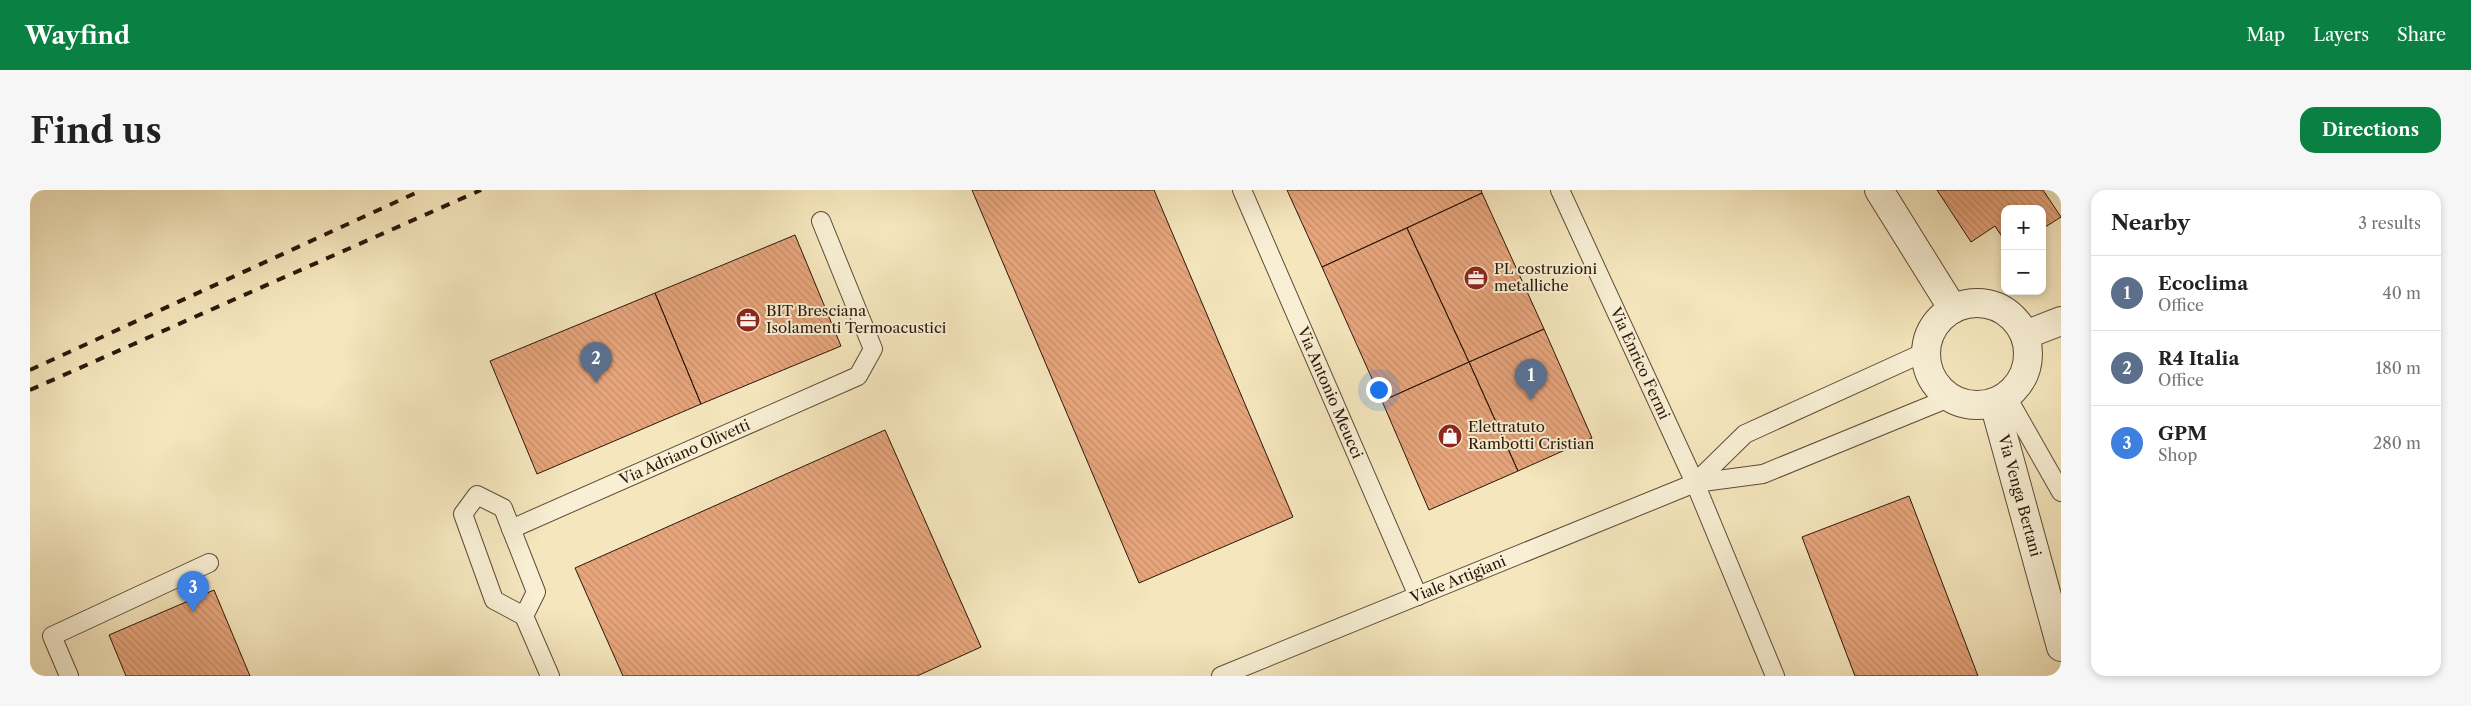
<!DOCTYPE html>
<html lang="en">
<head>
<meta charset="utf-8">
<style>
	:root { --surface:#fff; --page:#f6f6f6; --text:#222; --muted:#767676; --line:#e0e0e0; --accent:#0b8043 }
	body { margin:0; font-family:"Libre Caslon Text",serif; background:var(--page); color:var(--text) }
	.controls { position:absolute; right:15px; top:15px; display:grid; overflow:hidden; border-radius:10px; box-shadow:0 2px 8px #0003 }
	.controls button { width:45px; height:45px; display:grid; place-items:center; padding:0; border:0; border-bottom:1px solid var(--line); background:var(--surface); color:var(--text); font:25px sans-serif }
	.you { position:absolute; left:1348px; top:199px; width:18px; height:18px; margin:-12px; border:4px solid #fff; border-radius:50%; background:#1a73e8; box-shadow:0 0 0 8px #1a73e833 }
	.badge { display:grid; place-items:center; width:32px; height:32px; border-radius:50%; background:var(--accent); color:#fff; font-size:16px; font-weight:700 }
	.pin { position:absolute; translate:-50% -41px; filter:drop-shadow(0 1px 2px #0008) }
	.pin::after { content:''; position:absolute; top:26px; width:18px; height:15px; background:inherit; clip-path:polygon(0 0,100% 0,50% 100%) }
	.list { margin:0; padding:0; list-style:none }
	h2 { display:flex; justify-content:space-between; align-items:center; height:65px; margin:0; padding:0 20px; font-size:21px }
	h2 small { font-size:16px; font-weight:400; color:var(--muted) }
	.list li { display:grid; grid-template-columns:32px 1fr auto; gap:15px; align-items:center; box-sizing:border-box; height:75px; padding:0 20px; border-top:1px solid var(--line) }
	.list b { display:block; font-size:19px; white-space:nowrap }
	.list p { margin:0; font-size:16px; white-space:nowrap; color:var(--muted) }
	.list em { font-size:16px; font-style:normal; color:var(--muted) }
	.map { position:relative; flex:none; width:2031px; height:486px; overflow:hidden; border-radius:15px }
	header { display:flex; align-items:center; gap:30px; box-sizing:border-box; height:70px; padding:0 25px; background:var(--accent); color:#fff }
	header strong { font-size:24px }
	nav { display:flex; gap:28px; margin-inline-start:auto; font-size:18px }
	.intro { display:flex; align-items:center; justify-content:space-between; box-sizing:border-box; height:120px; padding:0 30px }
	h1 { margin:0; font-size:35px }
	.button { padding:12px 22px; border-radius:15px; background:var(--accent); color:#fff; font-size:18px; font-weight:700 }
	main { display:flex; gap:30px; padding:0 30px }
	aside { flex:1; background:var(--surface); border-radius:15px; box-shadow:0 2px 8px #0003 }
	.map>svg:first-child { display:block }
	.building { fill:url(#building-back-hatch); stroke:#2c1709 }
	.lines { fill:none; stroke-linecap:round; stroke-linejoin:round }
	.lane-casing { stroke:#5e4b36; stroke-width:20 }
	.street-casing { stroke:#5e4b36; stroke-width:30 }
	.lane { stroke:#f8efd4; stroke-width:18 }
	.street { stroke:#f8efd4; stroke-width:28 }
	.rail { stroke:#2c1709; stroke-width:4; stroke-dasharray:9 9; stroke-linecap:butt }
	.labels { text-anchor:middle; stroke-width:4; stroke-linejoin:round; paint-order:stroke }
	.poi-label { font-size:15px; fill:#2c1709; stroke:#f8efd4; text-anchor:start }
	.street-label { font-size:15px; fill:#2c1709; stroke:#f8efd4 }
</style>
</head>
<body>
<header>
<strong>Wayfind</strong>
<nav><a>Map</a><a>Layers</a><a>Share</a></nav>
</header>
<div class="intro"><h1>Find us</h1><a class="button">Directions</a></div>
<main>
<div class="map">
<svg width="2031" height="486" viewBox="0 0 2031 486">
	<defs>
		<pattern id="building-back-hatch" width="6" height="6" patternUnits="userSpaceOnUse" patternTransform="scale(1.25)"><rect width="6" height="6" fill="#e7a57c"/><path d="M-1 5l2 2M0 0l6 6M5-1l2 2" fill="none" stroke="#c68d6a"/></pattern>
	</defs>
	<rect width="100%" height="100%" fill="#f5e6bd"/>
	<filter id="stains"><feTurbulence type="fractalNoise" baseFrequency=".004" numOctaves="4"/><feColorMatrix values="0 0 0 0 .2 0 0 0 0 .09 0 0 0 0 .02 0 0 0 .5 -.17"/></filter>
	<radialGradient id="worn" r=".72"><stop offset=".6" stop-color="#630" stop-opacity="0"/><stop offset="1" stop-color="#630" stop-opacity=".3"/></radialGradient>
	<path class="building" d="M942 0H1124L1263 327 1109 393Z
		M1257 0H1451L1452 3 1292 77Z
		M1907 0H2013L2031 27 2012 39V19H1975V51L1965 36 1941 52Z
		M1452 3 1514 139 1439 172 1377 38Z
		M1377 38 1439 172 1352 211 1292 77Z
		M765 45 811 156 671 214 625 103Z
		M625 103 671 214 507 284 460 171Z
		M1514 139 1562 248 1488 281 1439 172Z
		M1439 172 1488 281 1399 320 1352 211Z
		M855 240 951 457 887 486H593L545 378Z
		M1879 306 1948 486H1825L1772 347Z
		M184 400 220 486H96L79 445Z"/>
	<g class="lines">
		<defs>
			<g id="lane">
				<path id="s1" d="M1212 0 1388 406"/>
				<path id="s2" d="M1530 0 1665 293 1745 486"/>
				<path d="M1977 207 2031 302"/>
				<path d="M1665 293 1715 244 1895 162"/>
				<path d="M447 305 473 318 506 402 494 426 464 410 433 324Z"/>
				<path id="s3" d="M481 339 828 186 843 159 791 31"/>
				<path d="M494 426 520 486"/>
				<path d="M39 486 22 446 179 373"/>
				<path id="s4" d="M1191 486 1665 293 1733 284 1919 208"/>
			</g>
			<g id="street">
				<path d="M1849 0 1923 119"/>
				<circle cx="1947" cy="164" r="51"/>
				<path d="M1995 145 2031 131"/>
				<path id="s5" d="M1964 213 2031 457"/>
			</g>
		</defs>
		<use href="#lane" class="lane-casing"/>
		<use href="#street" class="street-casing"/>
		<use href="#lane" class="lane"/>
		<use href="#street" class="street"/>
		<path class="rail" d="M0 180 392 0
			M0 200 451 0"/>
	</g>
	<defs>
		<symbol id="office-disc" viewBox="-11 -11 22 22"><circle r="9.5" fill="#8f2418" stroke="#f8efd4"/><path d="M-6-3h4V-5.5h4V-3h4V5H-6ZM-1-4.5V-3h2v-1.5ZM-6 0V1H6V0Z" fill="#fff"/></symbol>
		<symbol id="shop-disc" viewBox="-11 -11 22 22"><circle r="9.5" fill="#8f2418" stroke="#f8efd4"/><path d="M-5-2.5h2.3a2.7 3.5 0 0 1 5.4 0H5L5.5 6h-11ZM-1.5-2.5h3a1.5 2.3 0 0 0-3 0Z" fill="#fff"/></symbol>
	</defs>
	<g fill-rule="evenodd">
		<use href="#office-disc" x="1432" y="74" width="28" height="28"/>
		<use href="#office-disc" x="704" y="116" width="28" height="28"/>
		<use href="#shop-disc" x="1406" y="232" width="28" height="28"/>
	</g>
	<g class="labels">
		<g class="poi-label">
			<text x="1464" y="84">PL costruzioni<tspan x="1464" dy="17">metalliche</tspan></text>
			<text x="736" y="126">BIT Bresciana<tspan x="736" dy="17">Isolamenti Termoacustici</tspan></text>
			<text x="1438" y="242">Elettratuto<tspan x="1438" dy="17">Rambotti Cristian</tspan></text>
		</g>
		<g class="street-label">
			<text dy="5" stroke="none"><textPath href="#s2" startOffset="191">Via Enrico Fermi</textPath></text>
			<text dy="5" stroke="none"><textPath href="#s1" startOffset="221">Via Antonio Meucci</textPath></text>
			<text dy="5" stroke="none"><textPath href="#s3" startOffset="190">Via Adriano Olivetti</textPath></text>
			<text dy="5" stroke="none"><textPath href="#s5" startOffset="96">Via Venga Bertani</textPath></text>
			<text dy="5" stroke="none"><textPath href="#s4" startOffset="256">Viale Artigiani</textPath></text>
		</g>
	</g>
	<rect width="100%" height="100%" filter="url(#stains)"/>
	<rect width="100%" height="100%" fill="url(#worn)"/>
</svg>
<div class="controls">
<button>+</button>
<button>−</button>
</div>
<div class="you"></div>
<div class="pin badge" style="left:1501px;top:210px;background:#5c6f8a">1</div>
<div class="pin badge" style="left:566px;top:193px;background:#5c6f8a">2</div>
<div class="pin badge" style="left:163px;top:422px;background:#3f7fe0">3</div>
</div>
<aside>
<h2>Nearby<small>3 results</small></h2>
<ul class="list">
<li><span class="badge" style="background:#5c6f8a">1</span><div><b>Ecoclima</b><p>Office</p></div><em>40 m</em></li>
<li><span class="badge" style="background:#5c6f8a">2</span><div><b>R4 Italia</b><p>Office</p></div><em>180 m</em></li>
<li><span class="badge" style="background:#3f7fe0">3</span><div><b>GPM</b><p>Shop</p></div><em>280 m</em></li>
</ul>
</aside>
</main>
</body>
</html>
